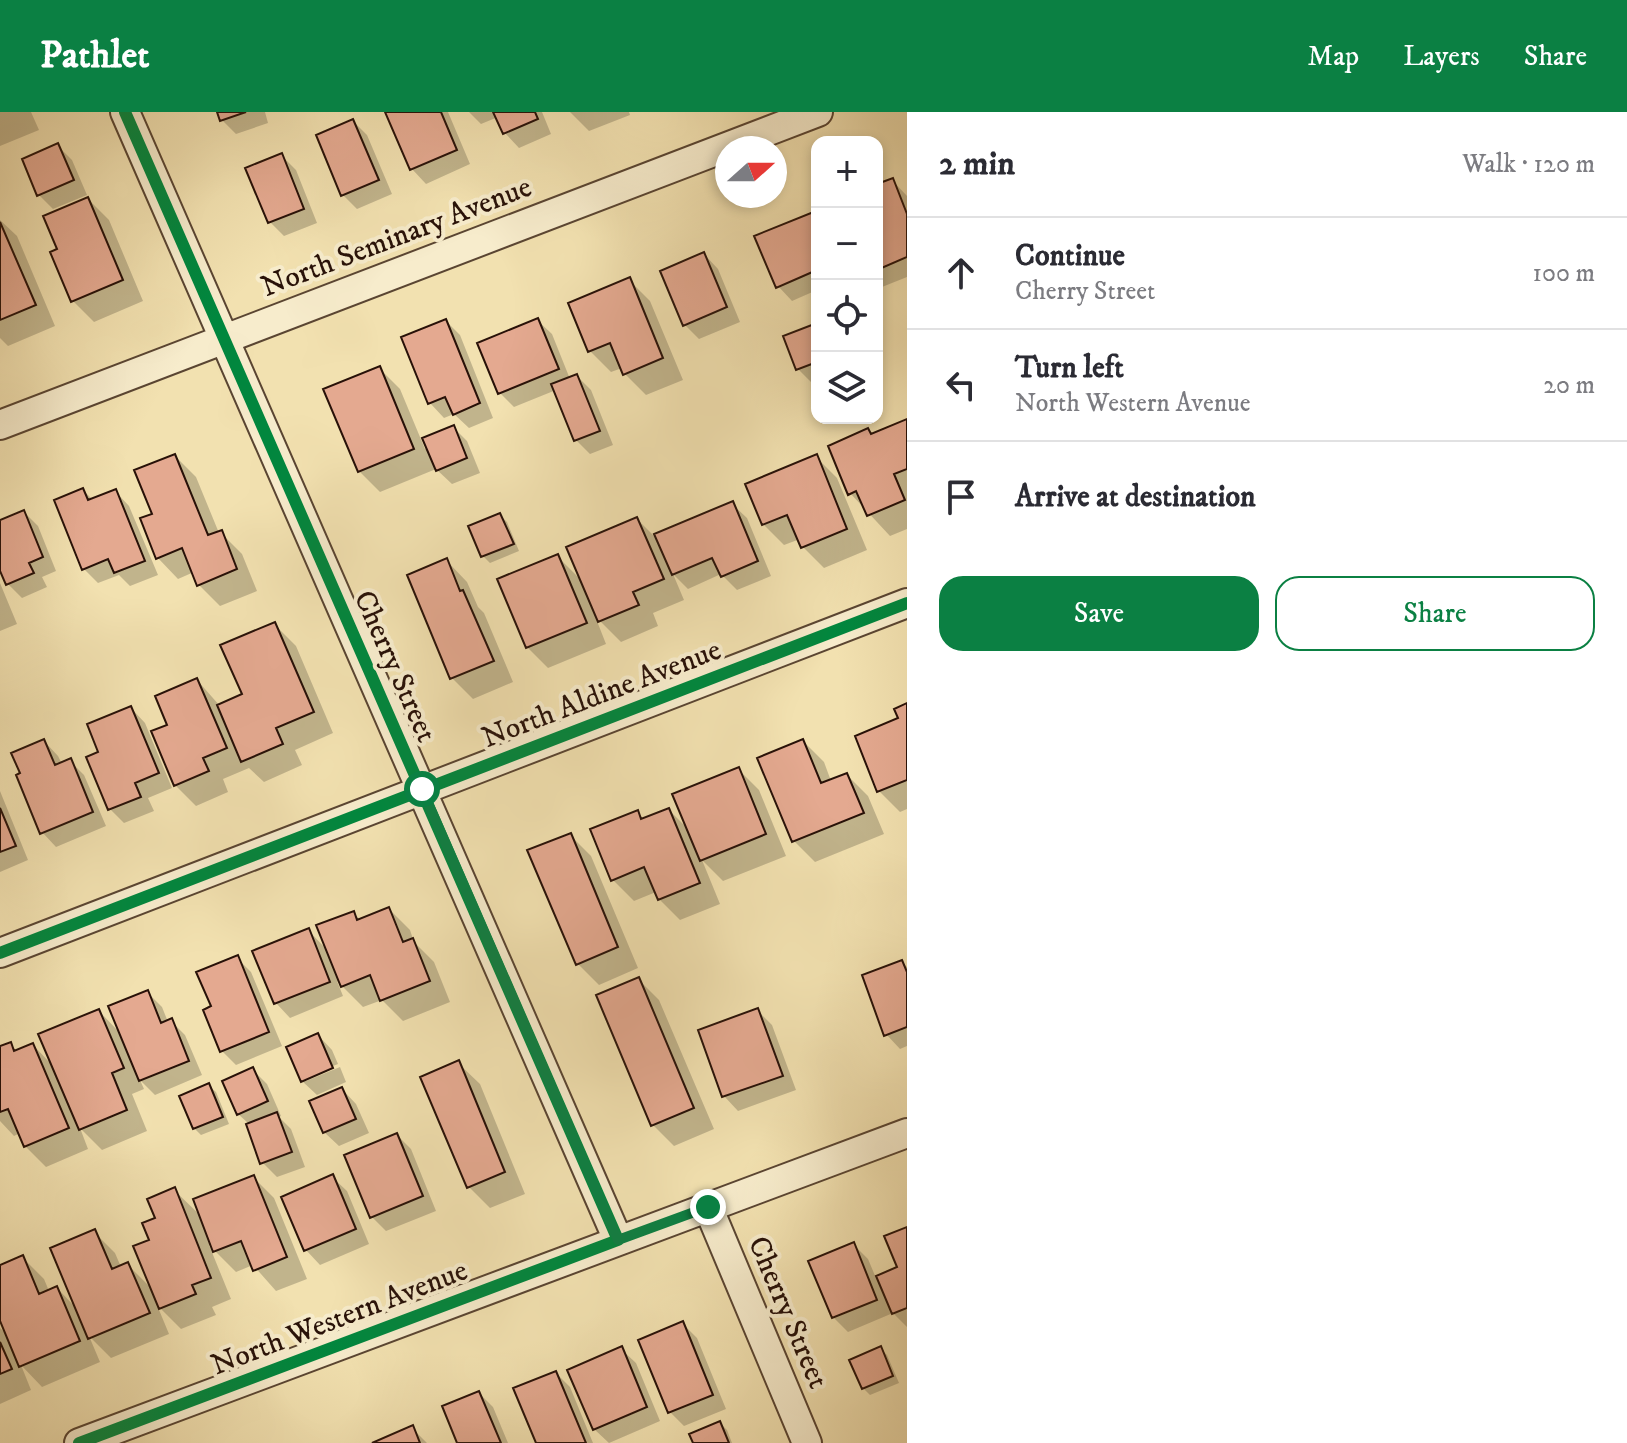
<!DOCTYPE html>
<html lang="en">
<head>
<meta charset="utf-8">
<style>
	:root { --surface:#fff; --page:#f2f2f3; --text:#2b2b33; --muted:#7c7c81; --line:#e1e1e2; --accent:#0b8043 }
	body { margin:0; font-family:"IM FELL DW Pica",serif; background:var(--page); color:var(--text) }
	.controls { position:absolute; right:24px; top:24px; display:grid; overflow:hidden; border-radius:16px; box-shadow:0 4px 12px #0003 }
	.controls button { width:72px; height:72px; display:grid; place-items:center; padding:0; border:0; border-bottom:2px solid var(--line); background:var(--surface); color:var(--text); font:40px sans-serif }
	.compass { position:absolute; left:715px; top:24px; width:72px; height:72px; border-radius:50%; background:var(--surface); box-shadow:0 4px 12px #0003; rotate:69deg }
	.stop { position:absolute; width:24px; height:24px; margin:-18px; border:6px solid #0b8043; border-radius:50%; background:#fff }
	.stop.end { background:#0b8043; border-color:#fff; box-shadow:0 2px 8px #0008 }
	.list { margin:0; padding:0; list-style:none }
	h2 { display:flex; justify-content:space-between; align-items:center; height:104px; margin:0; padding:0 32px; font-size:34px }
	h2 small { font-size:26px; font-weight:400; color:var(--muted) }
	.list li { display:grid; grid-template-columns:52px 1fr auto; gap:24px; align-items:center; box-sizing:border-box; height:112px; padding:0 32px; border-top:2px solid var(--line) }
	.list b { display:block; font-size:30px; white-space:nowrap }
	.list p { margin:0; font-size:26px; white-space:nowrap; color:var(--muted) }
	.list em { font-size:26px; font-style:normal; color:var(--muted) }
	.actions { display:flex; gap:16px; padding:24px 32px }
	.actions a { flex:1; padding:18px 0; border:2px solid var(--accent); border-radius:24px; text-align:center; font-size:28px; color:var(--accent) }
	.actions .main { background:var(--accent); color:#fff }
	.icon { flex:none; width:44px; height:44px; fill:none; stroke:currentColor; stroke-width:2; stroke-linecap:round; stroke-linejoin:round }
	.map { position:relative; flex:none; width:907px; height:1331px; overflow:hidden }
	header { display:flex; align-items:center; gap:48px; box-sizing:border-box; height:112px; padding:0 40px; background:var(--accent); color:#fff }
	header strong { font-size:38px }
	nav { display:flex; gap:44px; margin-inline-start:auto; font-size:28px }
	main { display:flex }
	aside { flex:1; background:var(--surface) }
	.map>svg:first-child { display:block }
	.shadow { fill:#0003 }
	.building { fill:#e4a990; stroke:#281108; stroke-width:2 }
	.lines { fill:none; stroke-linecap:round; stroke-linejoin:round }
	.street-casing { stroke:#5a4532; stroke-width:32 }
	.street { stroke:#f7eccc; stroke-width:28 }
	.cycleway-casing { stroke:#f7eccc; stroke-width:17 }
	.cycleway { stroke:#00873e; stroke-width:12 }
	.route { stroke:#0b8043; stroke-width:10 }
	.labels { text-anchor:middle; stroke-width:8; stroke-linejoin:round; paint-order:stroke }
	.street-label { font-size:30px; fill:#281108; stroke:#f7eccc }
</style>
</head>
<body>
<header>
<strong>Pathlet</strong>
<nav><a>Map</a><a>Layers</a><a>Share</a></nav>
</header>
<main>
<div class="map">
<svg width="907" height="1331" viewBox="0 0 907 1331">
	<rect width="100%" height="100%" fill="#f2e1b0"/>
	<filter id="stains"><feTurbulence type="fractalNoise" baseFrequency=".0025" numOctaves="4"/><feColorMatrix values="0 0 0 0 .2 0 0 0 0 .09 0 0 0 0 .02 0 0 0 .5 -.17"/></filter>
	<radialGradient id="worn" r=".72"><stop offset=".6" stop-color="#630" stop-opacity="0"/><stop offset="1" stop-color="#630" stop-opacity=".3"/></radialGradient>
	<path class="shadow" d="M0 0H31L39 18 0 34Z
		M219 0H265L268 11 236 22 222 8Z
		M387 0H448L470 52 426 72 412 57Z
		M469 0H542L551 22 519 36 505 21 498 5 481 12Z
		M570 0H629L630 3 589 19Z
		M353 9 367 23 392 82 357 97 343 83Z
		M58 34 72 48 87 83 53 97 39 83Z
		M281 43 296 58 317 111 284 124 270 110Z
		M892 68 907 84V165L877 177V101L882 99 877 87V74Z
		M88 87 109 108 143 189 94 210 73 189Z
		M815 101 817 178 792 189 778 174Z
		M0 108 17 124 55 214 8 234 0 226Z
		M704 142 718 157 740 210 699 227 685 213Z
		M629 168 650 189 683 268 646 283 625 262 622 256 611 260 590 239Z
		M537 208 552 222 570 267 577 264 591 278 613 333 590 342 576 328 556 278 514 295 500 281Z
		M446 209 460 223 493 306 469 316 454 302 444 306 430 291 403 226Z
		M817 213V269L812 271 798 257Z
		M379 256 400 277 425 337 453 315 467 329 480 361 452 372 436 357 380 380 359 359Z
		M907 309V417L890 424 850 381 868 319 873 324Z
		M175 344 196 365 219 421H221L242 442 257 479 220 494 199 473 194 460 178 467 157 445 154 403Z
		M816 345 837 366 867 438 824 456 803 435 800 427 784 433 763 412Z
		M83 378 93 388 115 379 129 394 158 463 130 474 119 463 98 471 84 457Z
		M732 392 747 406 771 464 737 478 721 462 688 477 673 462 684 488 653 501 658 514 621 530 595 504 606 532 548 556 527 535 557 444 582 469 637 407 654 424Z
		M24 400 38 414 56 459 42 465 47 475 22 486 7 471 0 454V410Z
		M500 403 507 410 519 439 490 451 483 444Z
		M446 448 467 470 478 495 484 501 513 570 473 587 452 566Z
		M0 471 17 512 0 519Z
		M275 513 296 534 333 621 295 638 302 653 264 670 249 656 223 667 228 680 196 694 175 673 197 568 220 594 244 584Z
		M907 593V697L900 700 879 679Z
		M131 596 145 611 172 676 148 686 154 699 124 711 110 697 101 641Z
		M44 629 58 644 62 652 70 649 84 663 106 714 56 735 42 720Z
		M803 629 824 650 831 669 847 663 868 684 884 722 815 750 794 729Z
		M738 657 759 678 786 744 723 769 702 748 720 792 680 808 659 787 656 780 634 789 613 768 637 700 645 708 669 698 690 719Z
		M0 679 28 748 0 760Z
		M570 723 591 744 638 856 599 873 578 852Z
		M389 797 410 818 414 830 434 850 450 890 403 909 382 888 363 895 337 869 343 884 290 906 276 891 255 840 308 818 328 839 353 801 361 808Z
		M237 846 251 860 282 934 236 953 222 939 213 895Z
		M902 850 907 855V934L900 937 886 922Z
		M638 867 659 888 714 1017 674 1034 653 1013 598 884Z
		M147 880 162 895 168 910 171 909 185 923 202 963 155 983 140 968 144 977 132 982 147 1019 102 1038 80 1016 88 1037 46 1055 25 1034 20 1021 14 1024 0 1009V936L10 932 18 940 33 933 54 955 99 899 121 922Z
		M757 898 772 913 796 978 738 999 724 984Z
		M318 923 332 938 338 952 306 965V969L340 955 346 970 317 983 302 969Z
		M458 951 480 972 525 1082 490 1096 469 1075Z
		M253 958 267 972 281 1004 279 1005 291 1017 305 1055 277 1065 262 1050 248 1011 238 1002Z
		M209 974 216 980 229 1012 201 1023 194 1016Z
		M342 977 356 992 369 1021 339 1034 324 1020Z
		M397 1023 411 1037 436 1099 386 1119 372 1105Z
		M253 1065 274 1086 307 1167 276 1179 253 1153 236 1160 209 1133 231 1187 212 1195 216 1203 181 1217 157 1193 169 1222 111 1246 89 1224 100 1250 42 1275 21 1253 31 1278 0 1292V1216L9 1224 0 1204V1155L23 1146 44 1167 49 1179 57 1176 78 1198 94 1120 115 1141 121 1155 127 1152 153 1178 152 1129 157 1108 174 1078 202 1105Z
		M332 1065 347 1079 369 1132 320 1153 306 1138Z
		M907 1117V1215L893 1201 848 1220 833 1205 854 1133 868 1147 876 1166 900 1156Z
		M683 1212 697 1226 726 1297 684 1314 670 1300Z
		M880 1236 887 1243 899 1271 870 1283 863 1276Z
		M621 1237 636 1251 660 1309 609 1331 594 1317Z
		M556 1261 570 1275 593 1331H538Z
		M479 1281 493 1295 508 1331H459Z
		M720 1311 727 1318 732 1331H695Z
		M412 1316 427 1331H376Z"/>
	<path class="building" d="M217 0H246L220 9Z
		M385 0H441L457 38 410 58Z
		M493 0H535L538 7 503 22Z
		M353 7 379 68 341 84 316 23Z
		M58 31 74 68 37 84 22 47Z
		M282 41 304 97 268 111 245 56Z
		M893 66 907 102V145L877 158V99L879 98 877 72Z
		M88 85 123 168 71 190 50 140 57 137 43 104Z
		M816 99 817 158 776 176 754 124Z
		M0 110 36 193 0 208Z
		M704 140 727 195 683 214 660 159Z
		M630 165 663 246 623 263 610 231 588 240 568 191Z
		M538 206 559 257 498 282 477 231Z
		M446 207 480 291 453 303 445 285 428 292 401 225Z
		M817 211V250L796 258 783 224Z
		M380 254 414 337 358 360 323 277Z
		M577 262 600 319 574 329 551 272Z
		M907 307V357L894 362 905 388 867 404 856 379 848 383 828 334 868 316 871 322Z
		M454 313 467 346 436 359 422 326Z
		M175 342 208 423 222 418 237 457 197 474 182 436 156 447 140 406 152 402 134 358Z
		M817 342 847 417 801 436 787 403 762 413 745 372Z
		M83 376 88 388 116 377 145 449 114 461 108 447 82 458 54 388Z
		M733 389 758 449 721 465 712 446 672 463 654 422Z
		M24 398 43 445 29 451 34 461 6 473 0 459V408Z
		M500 401 514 432 481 445 468 414Z
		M637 405 664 467 633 480 639 493 598 510 566 435Z
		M558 442 587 511 526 536 497 467Z
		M447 446 460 479 463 478 494 549 450 567 407 463Z
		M275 510 314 600 276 616 283 632 241 650 217 593 242 582 220 533Z
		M197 566 227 636 203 646 209 659 174 674 151 619 167 613 155 584Z
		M907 591V668L877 680 855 624 898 606 894 597Z
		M131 594 159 661 135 671 141 685 108 698 86 645 98 640 87 612Z
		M44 627 55 653 71 646 93 700 40 722 16 663 20 661 11 641Z
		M803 627 821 671 847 661 864 701 792 730 757 646Z
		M739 655 766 722 700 749 672 682Z
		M0 696 16 734 0 740Z
		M669 696 700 771 658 788 644 755 611 769 590 717 638 698 641 707Z
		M571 721 618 835 576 853 527 738Z
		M389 795 403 830 413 826 430 869 380 889 370 863 341 875 316 813 354 799 357 808Z
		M309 816 330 870 274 892 252 839Z
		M238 843 269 920 220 940 203 898 211 894 196 860Z
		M902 848 907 860V915L884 924 862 863Z
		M639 865 694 996 651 1014 596 883Z
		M148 878 161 911 172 906 189 949 139 969 108 894Z
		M758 896 783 964 722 985 698 918Z
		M99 897 124 956 112 961 127 998 79 1018 38 922Z
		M318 921 333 956 301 970 286 935Z
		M11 930 14 939 33 931 69 1016 24 1035 8 997 0 1000V934Z
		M459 948 505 1060 467 1076 420 965Z
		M253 955 268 989 237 1003 222 969Z
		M209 971 223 1005 193 1017 179 984Z
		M342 975 356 1007 323 1021 309 989Z
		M277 1000 292 1040 260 1052 246 1012Z
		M397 1021 423 1084 370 1106 344 1043Z
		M333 1062 356 1117 304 1139 281 1085Z
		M254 1063 287 1145 253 1159 241 1129 213 1140 193 1087Z
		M175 1075 211 1166 192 1173 196 1182 159 1197 133 1134 149 1128 142 1111 155 1106 147 1087Z
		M907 1115V1196L892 1202 876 1164 897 1155 884 1124Z
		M95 1117 112 1157 128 1150 150 1201 88 1227 50 1136Z
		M854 1130 877 1188 832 1206 808 1149Z
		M23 1143 39 1182 57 1174 80 1229 19 1255 0 1209V1153Z
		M683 1209 713 1283 668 1301 638 1228Z
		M0 1230 12 1257 0 1262Z
		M622 1234 647 1295 593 1318 567 1258Z
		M881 1234 893 1264 862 1277 849 1248Z
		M556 1259 586 1331H536L513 1276Z
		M479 1279 501 1331H457L442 1294Z
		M720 1309 729 1331H693L689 1322Z
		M413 1313 420 1331H372Z"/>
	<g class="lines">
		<defs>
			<path id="street" d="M125 0 618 1128
				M0 313 818 0
				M0 841 907 491
				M708 1095 807 1331
				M79 1331 907 1021"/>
		</defs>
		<use href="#street" class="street-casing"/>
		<use href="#street" class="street"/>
		<defs>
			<path id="cycleway" d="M0 841 907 491
				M79 1331 618 1128 125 0"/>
		</defs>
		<use href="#cycleway" class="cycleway-casing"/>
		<use href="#cycleway" class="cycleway"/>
	</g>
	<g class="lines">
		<path class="route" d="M422 677 618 1128 708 1095"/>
	</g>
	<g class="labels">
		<g class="street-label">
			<text transform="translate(396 124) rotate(-21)" y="10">North Seminary Avenue</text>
			<text transform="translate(396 554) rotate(66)" y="10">Cherry Street</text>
			<text transform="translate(601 581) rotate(-21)" y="10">North Aldine Avenue</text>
			<text transform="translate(789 1200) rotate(67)" y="10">Cherry Street</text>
			<text transform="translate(339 1205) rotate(-21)" y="10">North Western Avenue</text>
		</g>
	</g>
	<rect width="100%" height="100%" filter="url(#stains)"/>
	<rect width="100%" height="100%" fill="url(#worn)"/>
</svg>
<div class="controls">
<button>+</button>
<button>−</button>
<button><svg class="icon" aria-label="locate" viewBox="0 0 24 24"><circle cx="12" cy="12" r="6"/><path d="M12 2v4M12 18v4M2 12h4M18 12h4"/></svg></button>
<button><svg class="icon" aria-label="layers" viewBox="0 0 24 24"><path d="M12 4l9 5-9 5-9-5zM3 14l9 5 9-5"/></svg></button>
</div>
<svg class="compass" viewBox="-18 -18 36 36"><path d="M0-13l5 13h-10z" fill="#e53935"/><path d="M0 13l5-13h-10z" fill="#7c7c81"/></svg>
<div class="stop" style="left:422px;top:677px"></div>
<div class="stop end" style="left:708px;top:1095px"></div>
</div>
<aside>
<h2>2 min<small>Walk · 120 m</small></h2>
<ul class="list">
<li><svg class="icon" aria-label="ahead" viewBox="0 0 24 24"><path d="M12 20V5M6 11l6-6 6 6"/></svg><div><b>Continue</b><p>Cherry Street</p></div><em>100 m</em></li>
<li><svg class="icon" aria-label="left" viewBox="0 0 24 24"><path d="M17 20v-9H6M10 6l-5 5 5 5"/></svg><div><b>Turn left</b><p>North Western Avenue</p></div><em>20 m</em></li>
<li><svg class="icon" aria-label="arrive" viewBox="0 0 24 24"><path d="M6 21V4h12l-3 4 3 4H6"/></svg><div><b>Arrive at destination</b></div></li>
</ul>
<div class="actions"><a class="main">Save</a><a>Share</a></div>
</aside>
</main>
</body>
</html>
